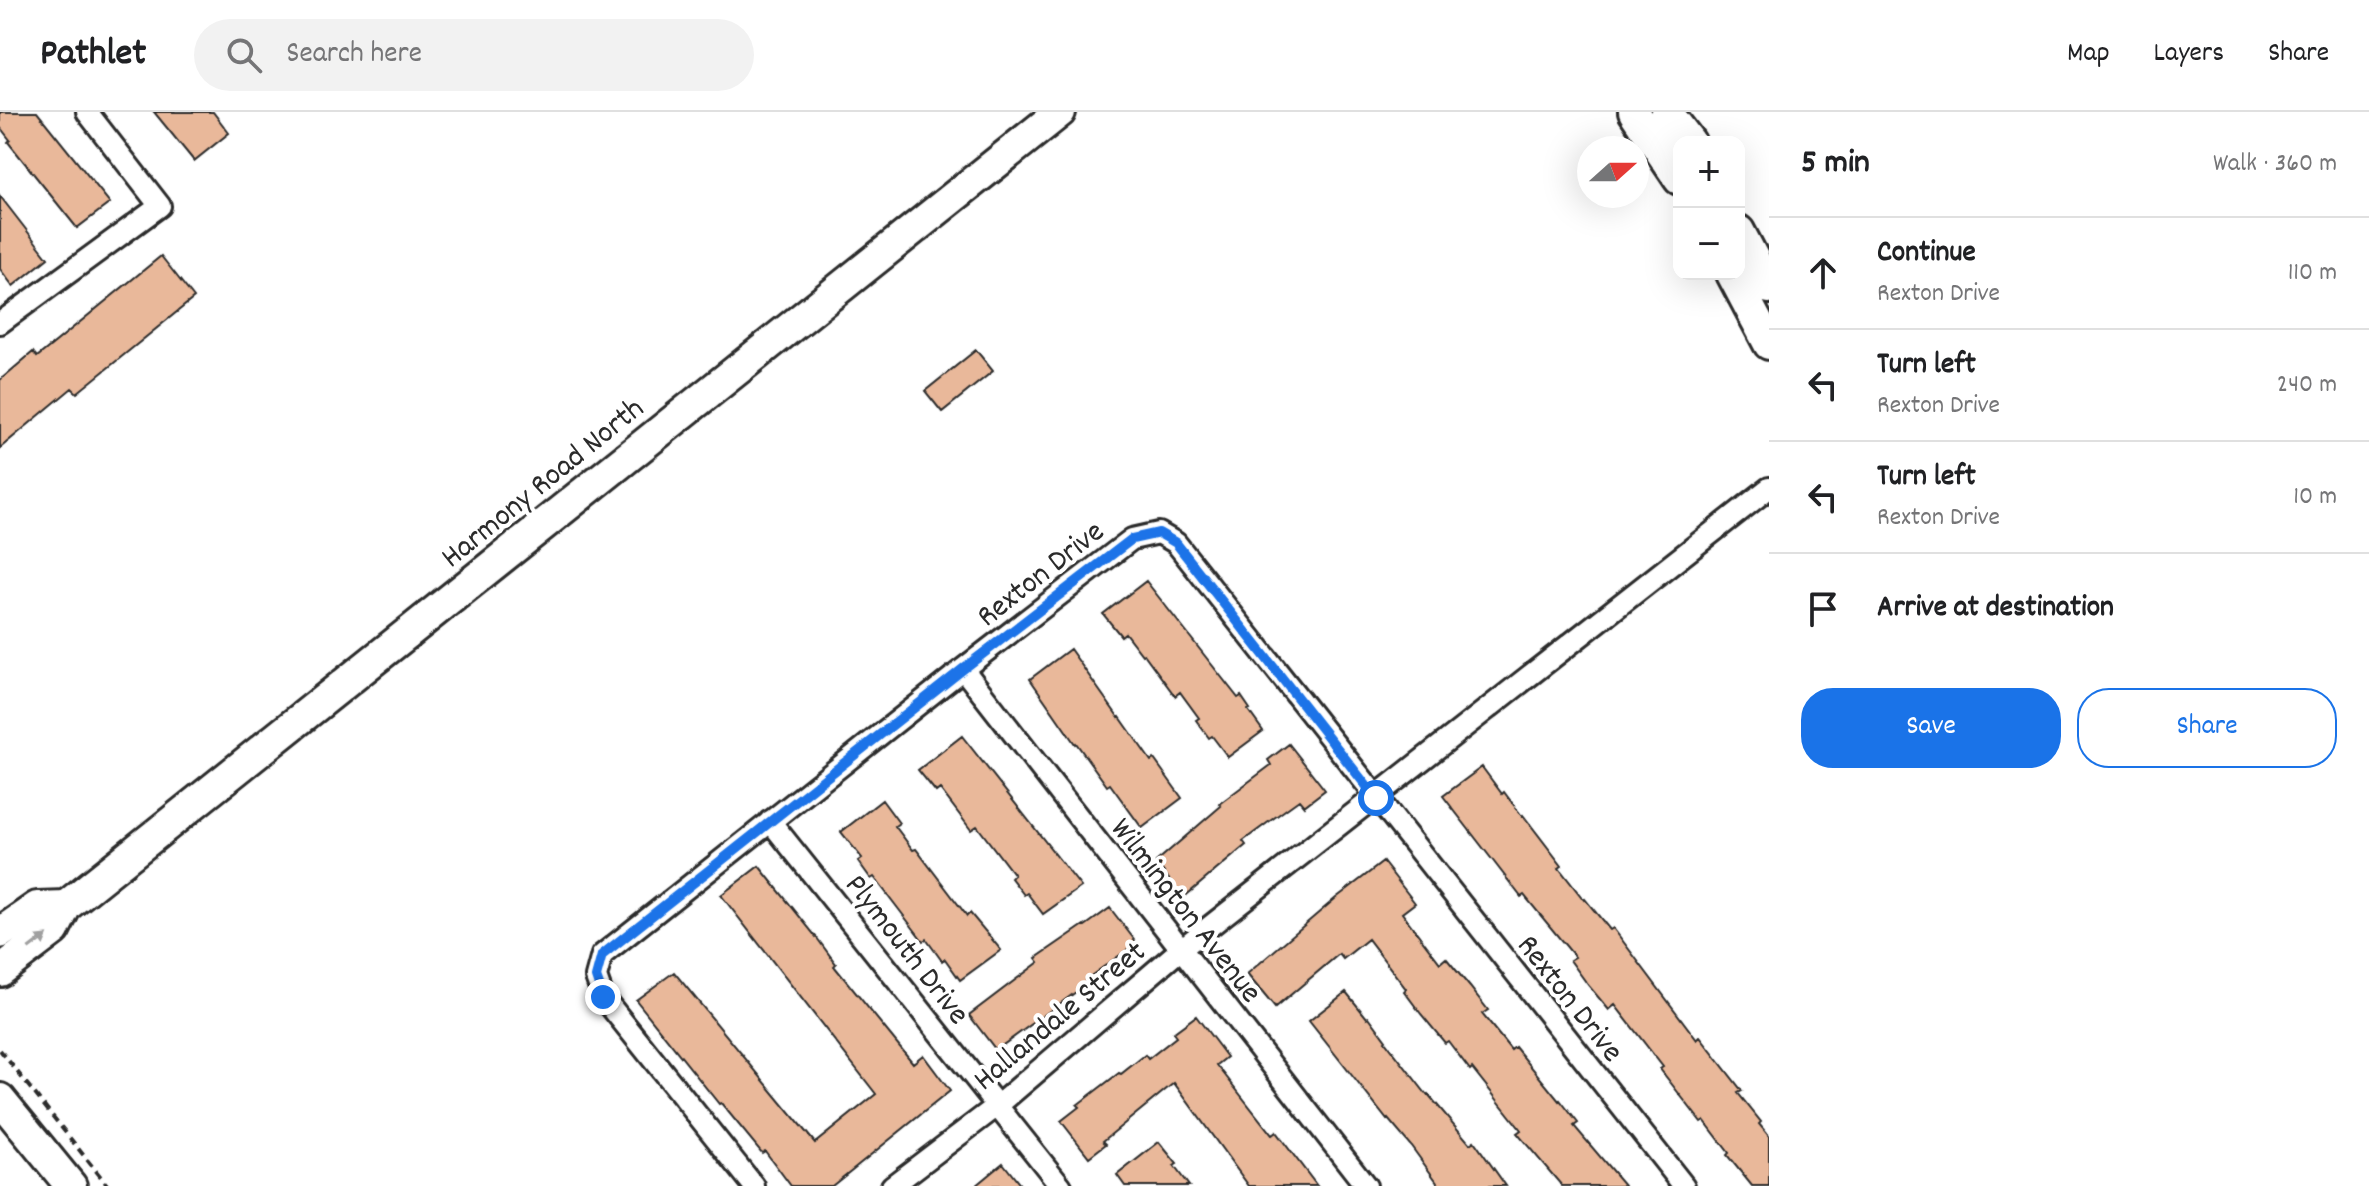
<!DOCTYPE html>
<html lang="en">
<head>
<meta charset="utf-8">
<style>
	:root { --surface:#fff; --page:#f2f2f2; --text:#202124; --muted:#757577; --line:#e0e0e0; --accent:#1a73e8 }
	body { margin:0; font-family:Dekko,sans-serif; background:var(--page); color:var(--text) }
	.controls { position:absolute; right:24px; top:24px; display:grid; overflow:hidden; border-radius:16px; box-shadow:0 8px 32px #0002 }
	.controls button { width:72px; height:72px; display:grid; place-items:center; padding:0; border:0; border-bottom:2px solid var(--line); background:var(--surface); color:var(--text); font:40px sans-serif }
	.compass { position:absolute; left:1577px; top:24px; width:72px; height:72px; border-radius:50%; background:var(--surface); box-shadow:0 8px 32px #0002; rotate:69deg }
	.stop { position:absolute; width:24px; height:24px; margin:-18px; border:6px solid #1a73e8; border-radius:50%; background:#fff }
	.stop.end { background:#1a73e8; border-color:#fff; box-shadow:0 2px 8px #0008 }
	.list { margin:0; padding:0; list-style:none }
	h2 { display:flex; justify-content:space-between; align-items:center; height:104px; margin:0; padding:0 32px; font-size:34px }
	h2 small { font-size:26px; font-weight:400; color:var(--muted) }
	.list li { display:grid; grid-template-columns:52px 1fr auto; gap:24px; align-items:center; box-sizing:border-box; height:112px; padding:0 32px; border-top:2px solid var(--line) }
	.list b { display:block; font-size:30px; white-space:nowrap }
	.list p { margin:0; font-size:26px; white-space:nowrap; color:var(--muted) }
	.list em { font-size:26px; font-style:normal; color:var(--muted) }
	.actions { display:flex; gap:16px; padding:24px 32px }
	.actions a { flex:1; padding:18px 0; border:2px solid var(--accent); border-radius:32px; text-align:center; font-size:28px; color:var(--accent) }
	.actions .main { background:var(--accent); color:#fff }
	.icon { flex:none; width:44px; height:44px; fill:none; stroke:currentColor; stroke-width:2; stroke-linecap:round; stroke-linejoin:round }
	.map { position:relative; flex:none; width:1769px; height:1074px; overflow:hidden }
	header { display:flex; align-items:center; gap:48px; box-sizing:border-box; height:112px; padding:0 40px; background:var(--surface); border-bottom:2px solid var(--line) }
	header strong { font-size:38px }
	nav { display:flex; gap:44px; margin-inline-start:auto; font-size:28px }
	.search { width:560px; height:72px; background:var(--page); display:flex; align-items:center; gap:20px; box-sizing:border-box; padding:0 28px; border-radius:44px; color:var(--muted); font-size:30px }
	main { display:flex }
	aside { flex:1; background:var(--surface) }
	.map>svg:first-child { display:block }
	.building { fill:#e9b89a; stroke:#2b2b2b; stroke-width:2 }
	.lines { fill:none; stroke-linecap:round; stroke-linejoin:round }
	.street-casing { stroke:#2b2b2b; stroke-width:26 }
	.secondary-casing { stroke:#2b2b2b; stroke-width:36 }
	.path { stroke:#2b2b2b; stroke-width:4; stroke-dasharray:8 6; stroke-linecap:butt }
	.street { stroke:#fff; stroke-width:20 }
	.secondary { stroke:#fff; stroke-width:30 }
	.oneway { fill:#a0a0a0 }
	.route { stroke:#1a73e8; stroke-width:10 }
	.labels { text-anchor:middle; stroke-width:8; stroke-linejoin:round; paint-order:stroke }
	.street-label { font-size:32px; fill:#2b2b2b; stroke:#fff }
</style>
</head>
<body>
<header>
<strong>Pathlet</strong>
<div class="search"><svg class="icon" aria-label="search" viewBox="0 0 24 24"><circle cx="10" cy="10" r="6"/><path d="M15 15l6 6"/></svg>Search here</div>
<nav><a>Map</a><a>Layers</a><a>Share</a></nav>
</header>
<main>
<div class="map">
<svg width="1769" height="1074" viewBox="0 0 1769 1074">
	<rect width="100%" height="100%" fill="#fff"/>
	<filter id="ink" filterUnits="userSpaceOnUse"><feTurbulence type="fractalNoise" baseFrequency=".0125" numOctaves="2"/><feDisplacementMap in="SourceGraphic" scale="16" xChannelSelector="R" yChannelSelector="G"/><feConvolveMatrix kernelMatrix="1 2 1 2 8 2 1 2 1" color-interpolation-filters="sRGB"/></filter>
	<g filter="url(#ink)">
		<path class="building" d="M0 0H37L110 91 77 116 8 30 10 28 0 15Z
			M154 0H213L229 21 194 49Z
			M0 84 48 146 13 174 0 157Z
			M161 144 194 186 77 281 72 276 0 336V268L33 240 37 245Z
			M976 238 993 259 942 300 925 279Z
			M1146 469 1238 586 1241 584 1250 597 1248 598 1263 619 1228 645 1212 624 1209 626 1196 608 1199 606 1180 580 1175 584 1144 542 1142 543 1125 521 1121 524 1103 502Z
			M1070 537 1119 606 1120 605 1151 649 1154 647 1182 686 1142 716 1110 672 1107 674 1076 631 1075 632 1030 567Z
			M962 624 1081 775 1043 802 1027 781 1024 783 1011 766 1014 763 977 714 971 718 940 677 936 680 918 658Z
			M1289 632 1325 678 1304 694 1299 688 1274 706 1243 729 1246 733 1183 786 1156 750 1221 694 1219 692 1271 653 1268 648Z
			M1482 655 1502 682 1504 680 1522 704 1523 703 1562 754 1559 756 1584 788 1585 787 1610 818 1613 816 1697 928 1700 925 1742 979 1738 981 1761 1010 1759 1012 1769 1024V1074H1752L1727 1043 1729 1041 1704 1008 1701 1010 1660 957 1663 955 1615 893 1609 898 1588 873 1570 848 1575 845 1524 783 1521 785 1443 684Z
			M882 688 899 711 895 714 913 738 916 737 967 804 970 801 1001 838 960 868 945 847 942 849 926 827 923 829 874 765 871 767 858 749 862 746 841 720Z
			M1383 750 1415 791 1402 801 1440 851 1446 846 1470 875 1488 898 1482 902 1511 938 1515 935 1559 989 1560 988 1578 1011 1574 1014 1625 1074H1562L1517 1021 1521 1018 1472 956 1470 958 1448 929 1445 931 1421 902 1404 879 1406 877 1368 827 1343 847 1339 842 1275 896 1247 862 1336 786Z
			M759 754 817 826 836 852 834 854 913 951 923 943 950 979 832 1074H791L765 1039 762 1041 721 991 719 992 636 888 674 860 815 1031 876 982 721 783Z
			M1110 796 1137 831 1085 868 1087 872 996 938 969 903 1039 850 1036 846 1084 813 1085 814Z
			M1346 880 1367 906 1369 905 1386 928 1385 929 1427 983 1428 982 1470 1032 1474 1029 1506 1074H1440L1411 1034 1388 1007 1387 1008 1309 909Z
			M1196 904 1227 945 1217 953 1272 1023 1276 1020 1317 1074H1249L1174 971 1103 1029 1106 1032 1089 1045 1061 1009 1079 995 1077 993 1119 961 1121 962 1145 943 1148 947 1176 925 1173 921Z
			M1159 1030 1177 1052 1174 1054 1189 1074H1125L1117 1063Z
			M1003 1051 1021 1074H975Z"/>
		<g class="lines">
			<defs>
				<path id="street" d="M0 211 160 94 87 0
					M963 557 1366 1074
					M770 709 1061 1074
					M754 1074 603 885 596 865 602 843 963 557 1132 427 1159 421 1176 431 1684 1074
					M892 1074 997 994 1181 837 1769 376"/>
				<path id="secondary" d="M1634 0 1679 67
					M1667 0 1690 30
					M1739 119 1769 176
					M1732 162 1769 232
					M0 821 37 795 66 794
					M0 859 54 818 66 794 1060 0
					M0 987 71 1074"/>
			</defs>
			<use href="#street" class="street-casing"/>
			<use href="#secondary" class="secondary-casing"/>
			<path class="path" d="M0 938 108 1074"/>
			<use href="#street" class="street"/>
			<use href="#secondary" class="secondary"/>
		</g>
		<defs><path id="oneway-solid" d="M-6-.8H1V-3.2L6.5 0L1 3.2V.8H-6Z" transform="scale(2)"/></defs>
		<use class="oneway" href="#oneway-solid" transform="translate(38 830) rotate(-37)"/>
	</g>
	<g class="lines" filter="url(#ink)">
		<path class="route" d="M603 885 596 865 602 843 963 557 1132 427 1159 421 1176 431 1376 686"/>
	</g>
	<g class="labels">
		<g class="street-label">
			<text transform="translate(541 369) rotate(-39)" y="11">Harmony Road North</text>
			<text transform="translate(1039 460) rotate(-38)" y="11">Rexton Drive</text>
			<text transform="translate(1188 797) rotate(52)" y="11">Wilmington Avenue</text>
			<text transform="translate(909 836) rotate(52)" y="11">Plymouth Drive</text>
			<text transform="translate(1572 885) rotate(52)" y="11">Rexton Drive</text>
			<text transform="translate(1058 902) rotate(-40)" y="11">Hallandale Street</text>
		</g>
	</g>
</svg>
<div class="controls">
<button>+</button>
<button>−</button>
</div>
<svg class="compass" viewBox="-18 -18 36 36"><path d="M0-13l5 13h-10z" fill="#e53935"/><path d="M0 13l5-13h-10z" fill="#757577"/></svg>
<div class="stop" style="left:1376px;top:686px"></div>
<div class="stop end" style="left:603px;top:885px"></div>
</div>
<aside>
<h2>5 min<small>Walk · 360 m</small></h2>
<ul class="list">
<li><svg class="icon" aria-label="ahead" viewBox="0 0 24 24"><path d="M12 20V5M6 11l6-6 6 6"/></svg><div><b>Continue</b><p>Rexton Drive</p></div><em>110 m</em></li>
<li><svg class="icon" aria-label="left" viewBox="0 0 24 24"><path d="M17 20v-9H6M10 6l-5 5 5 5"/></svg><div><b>Turn left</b><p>Rexton Drive</p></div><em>240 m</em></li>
<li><svg class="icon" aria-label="left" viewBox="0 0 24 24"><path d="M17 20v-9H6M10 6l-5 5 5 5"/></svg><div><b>Turn left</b><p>Rexton Drive</p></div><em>10 m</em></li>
<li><svg class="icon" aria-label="arrive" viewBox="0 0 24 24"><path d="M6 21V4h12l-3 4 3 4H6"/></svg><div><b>Arrive at destination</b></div></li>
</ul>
<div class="actions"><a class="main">Save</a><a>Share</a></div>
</aside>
</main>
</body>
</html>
